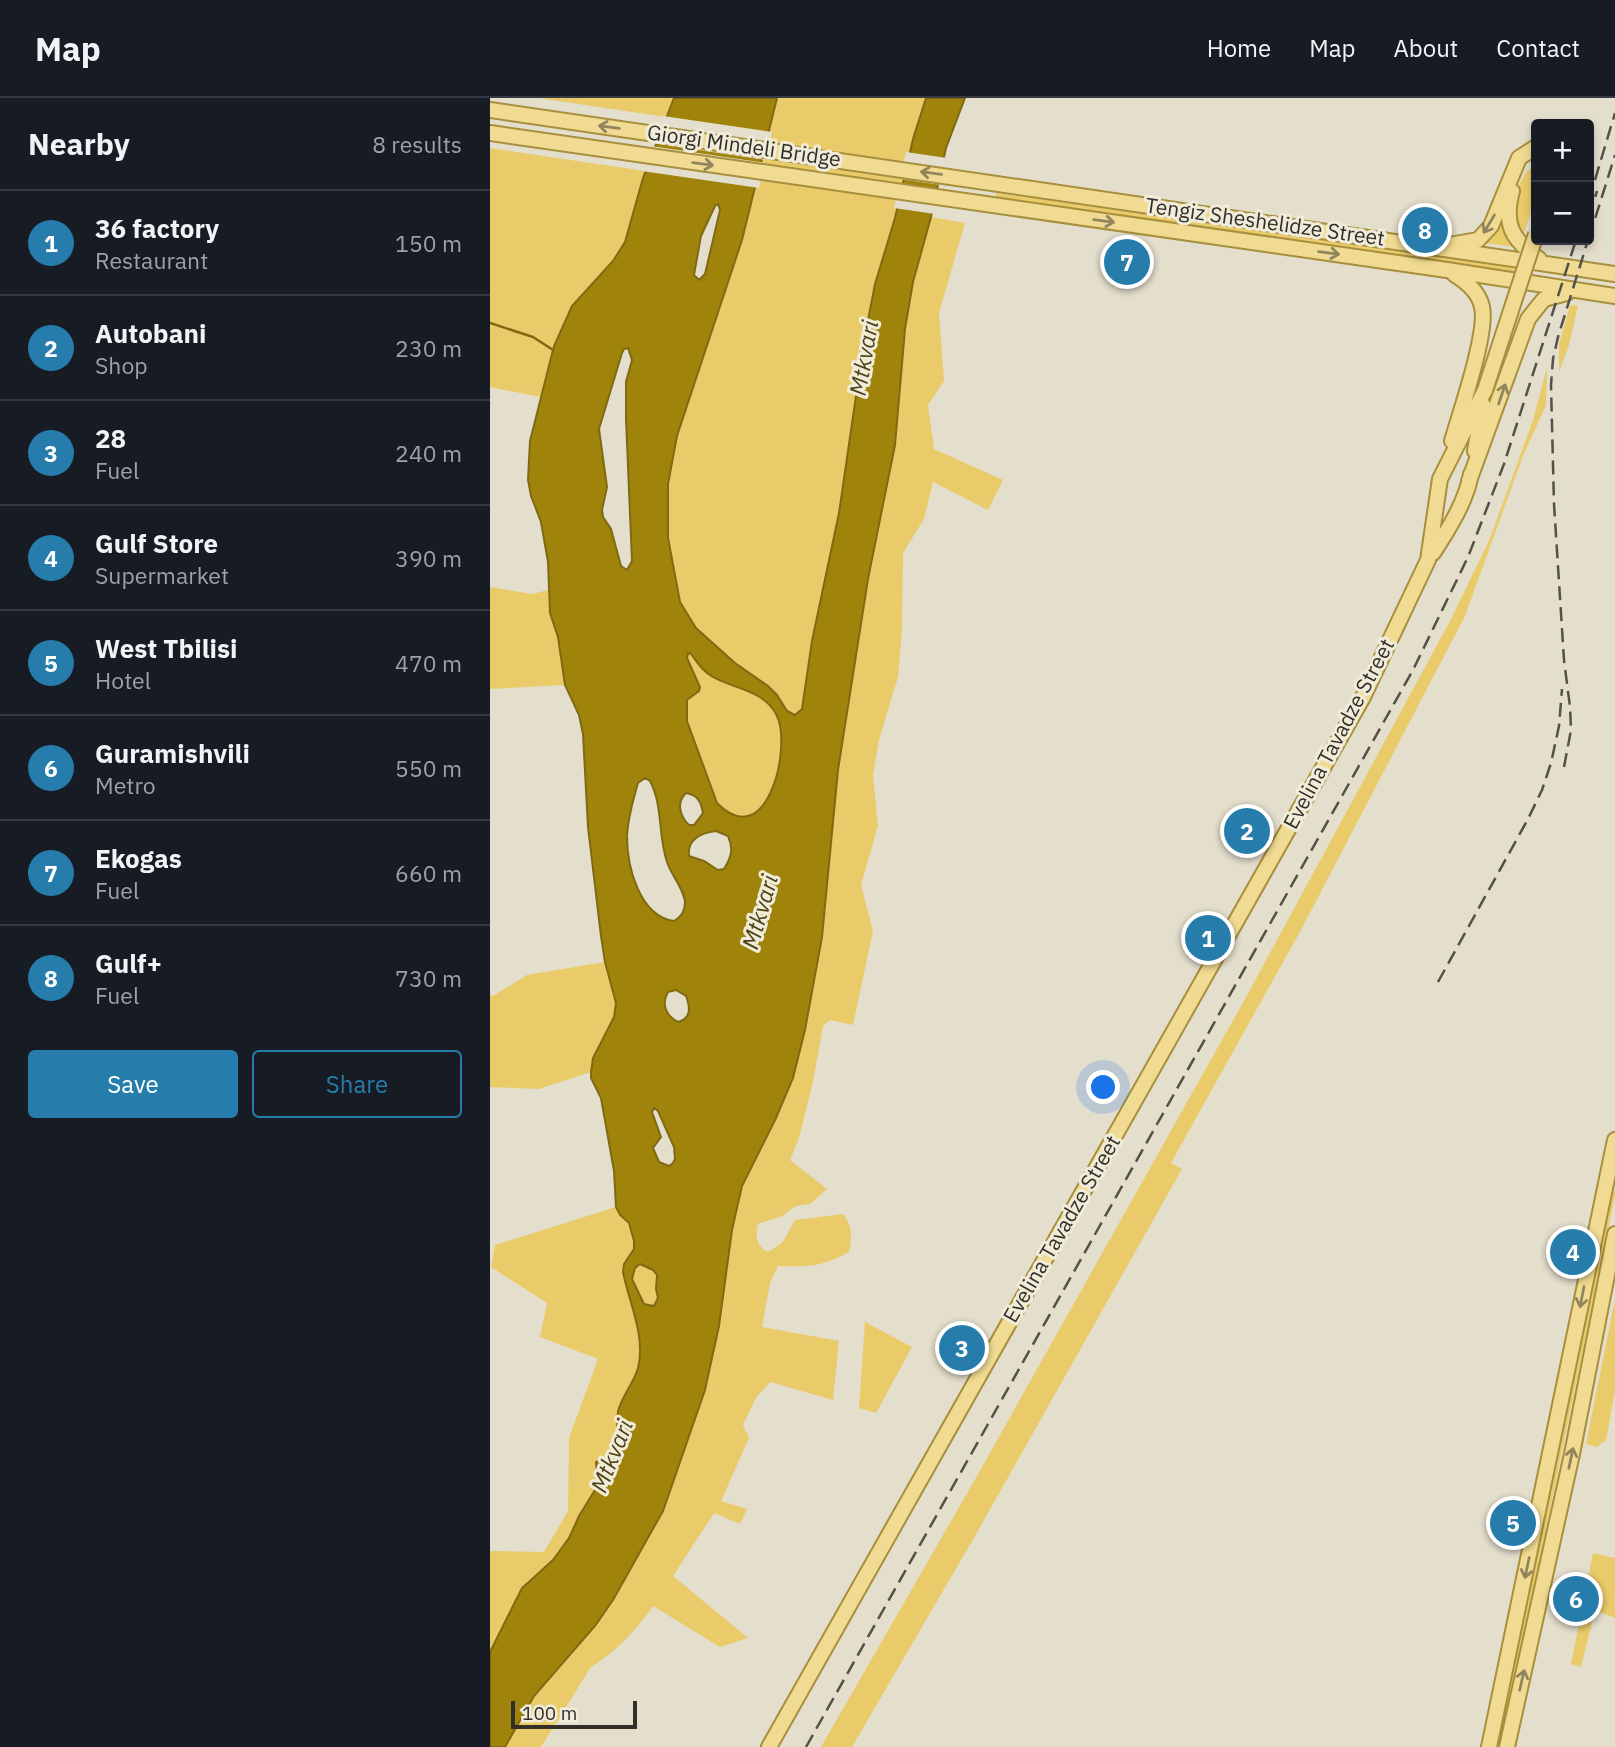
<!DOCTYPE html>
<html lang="en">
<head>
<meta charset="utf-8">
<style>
	:root { --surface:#171b24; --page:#20242c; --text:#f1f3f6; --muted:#9ea1a6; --line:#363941; --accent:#267dac }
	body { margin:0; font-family:"IBM Plex Sans",sans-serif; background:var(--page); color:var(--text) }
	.controls { position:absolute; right:21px; top:21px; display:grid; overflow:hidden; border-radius:7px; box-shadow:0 4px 10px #0003 }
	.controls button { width:63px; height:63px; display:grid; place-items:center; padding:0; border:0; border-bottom:2px solid var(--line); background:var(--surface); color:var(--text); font:35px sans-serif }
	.scale { position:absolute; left:21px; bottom:18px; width:126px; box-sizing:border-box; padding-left:7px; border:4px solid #312f28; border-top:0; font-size:19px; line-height:24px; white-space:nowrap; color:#312f28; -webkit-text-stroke:5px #f1ecd9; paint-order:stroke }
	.you { position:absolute; left:614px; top:990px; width:24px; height:24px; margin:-18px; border:5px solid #fff; border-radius:50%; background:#1a73e8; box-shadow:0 0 0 10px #1a73e833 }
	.badge { display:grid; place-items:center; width:46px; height:46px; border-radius:50%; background:var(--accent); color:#fff; font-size:23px; font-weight:700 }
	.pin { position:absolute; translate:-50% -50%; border:4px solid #fff; box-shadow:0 2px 7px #0006 }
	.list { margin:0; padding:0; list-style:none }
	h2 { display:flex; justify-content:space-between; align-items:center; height:91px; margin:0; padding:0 28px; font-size:30px }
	h2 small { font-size:23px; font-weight:400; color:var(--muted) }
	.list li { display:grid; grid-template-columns:46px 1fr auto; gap:21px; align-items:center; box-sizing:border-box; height:105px; padding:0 28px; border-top:2px solid var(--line) }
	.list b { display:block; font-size:26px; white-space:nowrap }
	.list p { margin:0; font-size:23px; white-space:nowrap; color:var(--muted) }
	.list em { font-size:23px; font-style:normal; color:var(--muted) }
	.actions { display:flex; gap:14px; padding:21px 28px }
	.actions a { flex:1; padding:16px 0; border:2px solid var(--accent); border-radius:7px; text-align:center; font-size:24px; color:var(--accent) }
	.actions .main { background:var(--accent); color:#fff }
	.map { position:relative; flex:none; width:1125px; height:1649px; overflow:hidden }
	header { display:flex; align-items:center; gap:42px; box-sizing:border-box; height:98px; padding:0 35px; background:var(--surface); border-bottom:2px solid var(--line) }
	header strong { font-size:33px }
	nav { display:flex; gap:38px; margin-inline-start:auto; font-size:24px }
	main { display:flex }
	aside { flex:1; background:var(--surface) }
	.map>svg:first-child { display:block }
	.green { fill:#e9cb6a }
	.water { fill:#a0830a; stroke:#7f6a13; stroke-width:2; fill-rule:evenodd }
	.pier { fill:#e4decc }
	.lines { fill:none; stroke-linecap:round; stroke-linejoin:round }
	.stream { stroke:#7f6a13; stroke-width:2.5 }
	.major-casing { stroke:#a78f3d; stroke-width:18 }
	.major { stroke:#f1db92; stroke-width:14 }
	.rail { stroke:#535148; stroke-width:2.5; stroke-dasharray:14 7; stroke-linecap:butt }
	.major-bridge-casing { stroke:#a78f3d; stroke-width:18; stroke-linecap:butt }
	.major-bridge { stroke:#f1db92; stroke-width:14 }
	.oneway { stroke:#91855d }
	.labels { text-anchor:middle; stroke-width:6; stroke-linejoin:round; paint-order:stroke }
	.street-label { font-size:21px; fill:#312f28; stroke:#f1ecd9 }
	.water-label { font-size:23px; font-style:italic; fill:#4d4117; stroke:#f1ecd9 }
</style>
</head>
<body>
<header>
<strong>Map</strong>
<nav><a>Home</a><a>Map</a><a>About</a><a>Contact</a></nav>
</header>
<main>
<aside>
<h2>Nearby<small>8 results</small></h2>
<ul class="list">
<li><span class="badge">1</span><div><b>36 factory</b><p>Restaurant</p></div><em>150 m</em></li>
<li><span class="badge">2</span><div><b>Autobani</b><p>Shop</p></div><em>230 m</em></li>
<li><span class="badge">3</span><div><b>28</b><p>Fuel</p></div><em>240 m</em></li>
<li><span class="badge">4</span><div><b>Gulf Store</b><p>Supermarket</p></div><em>390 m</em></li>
<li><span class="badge">5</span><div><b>West Tbilisi</b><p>Hotel</p></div><em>470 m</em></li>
<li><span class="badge">6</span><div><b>Guramishvili</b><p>Metro</p></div><em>550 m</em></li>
<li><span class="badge">7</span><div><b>Ekogas</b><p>Fuel</p></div><em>660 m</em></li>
<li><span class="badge">8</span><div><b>Gulf+</b><p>Fuel</p></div><em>730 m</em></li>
</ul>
<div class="actions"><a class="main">Save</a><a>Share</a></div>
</aside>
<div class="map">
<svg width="1125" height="1649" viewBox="0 0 1125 1649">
	<rect width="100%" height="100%" fill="#e4decc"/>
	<path class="green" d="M48 0H184L176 19Z
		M287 0H436L423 41 405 120 385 186 374 243 349 415 322 543 312 611 305 617 297 613 287 597 278 588 245 565 206 530 190 504 178 440V386L187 338 252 142Z
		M0 50 155 73 135 144 123 163 82 208 64 248 50 299 0 289Z
		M1046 67V99L1032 141C1025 119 1021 78 1046 67Z
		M506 95 1025 169 1024 173 506 99Z
		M1014 107 1016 129 1024 149 994 145Z
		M441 119 475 125 449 215 454 283 438 307 444 351 513 382 498 412 443 384 434 421 413 455 412 532 408 579 389 642 383 677 388 728 371 787 383 833 363 927 340 922 333 928 323 984 309 1040 300 1062 337 1091 320 1106 306 1108 292 1118 268 1126C265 1139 266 1148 278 1154L292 1145 305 1122 353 1116C363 1129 362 1138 359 1154 332 1169 317 1169 288 1168L280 1185 272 1229 349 1243 343 1302 280 1284 266 1300 253 1327 259 1340 231 1403 257 1411 250 1426 224 1415 183 1478 258 1540 230 1549 163 1508C147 1531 125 1555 101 1569L51 1649H15L44 1598 105 1528 123 1502 173 1413 215 1292 229 1228 242 1132 252 1088 286 1020 303 980 315 932 332 839 348 672 378 481 405 347 415 231 423 184Z
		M1080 207 1088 208 1079 247 1069 274V246Z
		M1057 269 1056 307 1033 358 975 518 812 830 681 1065 692 1071 481 1445 362 1649H331L487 1378 755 901 960 523 999 443 1043 322Z
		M0 489 42 496 58 492 60 515 68 539 75 587 0 591Z
		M197 555 201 556C207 564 213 574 223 579 244 591 273 592 286 616 303 646 278 757 227 704L197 623V602L209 593 210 589 196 558Z
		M115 864 126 905 124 919 103 960 101 974 49 991 0 989V897L3 898 37 877Z
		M1121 1093H1125V1098L1011 1647H1007Z
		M126 1109C132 1122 148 1131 144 1149 142 1158 134 1164 133 1174L146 1223 150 1252 149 1268 142 1288 128 1312V1341L117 1359 108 1387 89 1418 79 1440 63 1462 32 1490 0 1554V1453L54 1454 78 1413 79 1340 108 1261 50 1239 57 1205 1 1169 5 1147Z
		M150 1166 163 1172 167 1177 166 1191 168 1200 164 1208 154 1206 142 1181 145 1170Z
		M1125 1201V1293L1116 1342 1107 1349 1096 1346Z
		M375 1224 422 1249 386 1315 369 1310Z
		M1103 1455 1125 1460V1520L1105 1512 1091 1569 1081 1566Z"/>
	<path class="water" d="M184 0H287L252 142 187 338 178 386V440L190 504 206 530 245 565 278 588 287 597 297 613 305 617 312 611 322 543 349 415 374 243 385 186 405 120 423 41 436 0H475L456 50 441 119 423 184 415 231 405 347 378 481 348 672 332 839 315 932 303 980 286 1020 252 1088 242 1132 229 1228 215 1292 173 1413 123 1502 105 1528 44 1598 15 1649H0V1554L32 1490 63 1462 79 1440 89 1418 108 1387 106 1364C134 1353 125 1337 128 1314 130 1301 144 1285 148 1270 156 1238 139 1205 133 1174L134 1166 144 1151V1143L139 1125 130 1117 126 1109 124 1073 111 1000 101 980V974L103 960 124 919 126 905 115 864 111 838 98 729 93 636 89 617 75 587 68 539 60 515 58 464 51 424 41 398 38 382 40 343 64 248 82 208 123 163 135 144 153 80ZM228 106 230 112 215 176 209 182 204 177 211 138 225 108ZM138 250 142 262 136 284V321L142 463 137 472 131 468 121 431 113 419 112 412 117 389 109 331 132 255 134 251ZM198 555 201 556C207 564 213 574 223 579 244 591 273 592 286 616 303 646 278 757 227 705L197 623V602L209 593 210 589 197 560ZM155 680 160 683C173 707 168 738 177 764 181 777 195 792 195 805 195 814 191 819 184 823 149 818 137 768 137 738 138 720 143 702 148 685ZM196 695C208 697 211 704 213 715L204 727H199C190 719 186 704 196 695ZM226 733 238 738C244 751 241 760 234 771L228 772 214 763 199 758C197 741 211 735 226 733ZM186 892 196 898C200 909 202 920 188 924 176 918 171 906 178 894ZM164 1010 168 1013 184 1049 185 1061 183 1065 179 1068 169 1064 163 1050 171 1039 162 1014ZM150 1166 163 1172 167 1177 166 1191 168 1200 164 1208 154 1206 142 1181 145 1170Z"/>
	<path class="pier" d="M173 18 282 34 275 62 162 45Z
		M161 48 275 65 269 90 152 73Z
		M416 54 457 60 451 87 410 81Z
		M409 85 450 91 445 116 404 110Z"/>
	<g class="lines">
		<path class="stream" d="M0 225 43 239 63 252"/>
		<defs>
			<path id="major" d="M0 12 1125 176
				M0 35 957 172 1125 198
				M1022 93C1013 126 1022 142 1049 161
				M959 147 988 142 1001 128 1029 60 1046 49
				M962 343C970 315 998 234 992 209 989 194 977 184 964 176
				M985 353 993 307
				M979 383 1038 221 1054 201 1077 195
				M943 455C958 432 976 404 981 376
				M279 1649 873 599 938 462 950 381 995 292
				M999 1649 1125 1042
				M1017 1649 1082 1356 1125 1136"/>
		</defs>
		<use href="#major" class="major-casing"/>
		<use href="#major" class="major"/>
		<path class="rail" d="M1099 102 1125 15
			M1099 119 1107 93
			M1099 140 1125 57
			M1074 669 1081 632 1080 609 1074 562 1064 406 1061 287 1063 261 1068 239 1098 142
			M948 884 1038 721 1052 692 1061 665 1069 628 1072 591
			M316 1649 923 572 978 459 1014 366 1086 142"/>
		<defs>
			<path id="major-bridge" d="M995 292 1046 136"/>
		</defs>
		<use href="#major-bridge" class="major-bridge-casing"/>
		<use href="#major-bridge" class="major-bridge"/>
	</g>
	<defs><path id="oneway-shaft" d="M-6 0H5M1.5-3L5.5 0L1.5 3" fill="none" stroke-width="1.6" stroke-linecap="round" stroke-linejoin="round" transform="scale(1.75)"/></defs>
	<g class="oneway">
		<use href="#oneway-shaft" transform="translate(119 29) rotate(-172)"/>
		<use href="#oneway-shaft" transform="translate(213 66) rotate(8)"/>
		<use href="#oneway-shaft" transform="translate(441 75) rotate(-172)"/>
		<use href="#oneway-shaft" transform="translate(614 123) rotate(8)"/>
		<use href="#oneway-shaft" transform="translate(999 126) rotate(121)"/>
		<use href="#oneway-shaft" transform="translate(839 155) rotate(8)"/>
		<use href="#oneway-shaft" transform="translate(1012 296) rotate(-71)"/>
		<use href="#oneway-shaft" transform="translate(1092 1199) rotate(101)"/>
		<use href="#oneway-shaft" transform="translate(1081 1360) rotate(-78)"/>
		<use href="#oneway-shaft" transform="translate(1037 1470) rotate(102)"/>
		<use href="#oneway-shaft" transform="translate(1032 1582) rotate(-77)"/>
	</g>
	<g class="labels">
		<g class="street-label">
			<text transform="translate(254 48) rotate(8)" y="7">Giorgi Mindeli Bridge</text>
			<text transform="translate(775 124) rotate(8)" y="7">Tengiz Sheshelidze Street</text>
			<text transform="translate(849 636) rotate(-62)" y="7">Evelina Tavadze Street</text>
			<text transform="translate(572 1131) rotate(-60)" y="7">Evelina Tavadze Street</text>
		</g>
		<g class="water-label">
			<text transform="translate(374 260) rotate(-80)" y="8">Mtkvari</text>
			<text transform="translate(270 814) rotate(-74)" y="8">Mtkvari</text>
			<text transform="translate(122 1358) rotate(-68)" y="8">Mtkvari</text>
		</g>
	</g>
</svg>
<div class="controls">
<button>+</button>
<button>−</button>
</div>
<div class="scale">100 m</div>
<div class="you"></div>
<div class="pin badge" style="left:718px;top:840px">1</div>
<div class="pin badge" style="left:757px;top:733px">2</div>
<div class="pin badge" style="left:472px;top:1250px">3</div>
<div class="pin badge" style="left:1083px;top:1154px">4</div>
<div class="pin badge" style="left:1023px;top:1425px">5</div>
<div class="pin badge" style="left:1086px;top:1501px">6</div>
<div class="pin badge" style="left:637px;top:164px">7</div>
<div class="pin badge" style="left:935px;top:132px">8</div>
</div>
</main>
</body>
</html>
